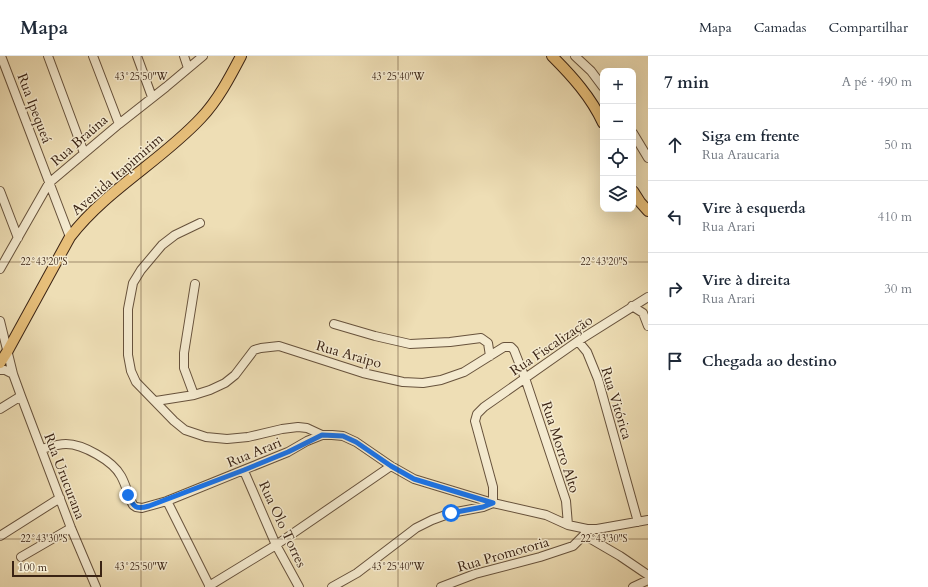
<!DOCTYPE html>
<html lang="pt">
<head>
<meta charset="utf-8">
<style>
	:root { --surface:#fff; --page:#f2f2f3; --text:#1f2937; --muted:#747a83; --line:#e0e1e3 }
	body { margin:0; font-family:Cardo,serif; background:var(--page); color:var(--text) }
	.controls { position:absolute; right:12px; top:12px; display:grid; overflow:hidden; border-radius:8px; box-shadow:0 4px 16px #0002 }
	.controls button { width:36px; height:36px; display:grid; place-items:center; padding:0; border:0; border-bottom:1px solid var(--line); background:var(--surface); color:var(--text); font:20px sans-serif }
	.scale { position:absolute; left:12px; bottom:10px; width:90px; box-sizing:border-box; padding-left:4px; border:2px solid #3a2314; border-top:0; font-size:11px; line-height:14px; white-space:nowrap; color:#3a2314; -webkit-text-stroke:3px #f4eacf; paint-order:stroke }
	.stop { position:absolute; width:12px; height:12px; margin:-9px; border:3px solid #1a73e8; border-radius:50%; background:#fff }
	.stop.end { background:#1a73e8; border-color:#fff; box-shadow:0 1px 4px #0008 }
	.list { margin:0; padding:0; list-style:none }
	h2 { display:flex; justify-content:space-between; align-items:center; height:52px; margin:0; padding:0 16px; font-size:17px }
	h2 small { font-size:13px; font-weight:400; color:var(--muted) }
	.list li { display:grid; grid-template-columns:26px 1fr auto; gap:12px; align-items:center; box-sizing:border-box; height:72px; padding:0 16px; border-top:1px solid var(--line) }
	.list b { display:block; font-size:15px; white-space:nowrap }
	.list p { margin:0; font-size:13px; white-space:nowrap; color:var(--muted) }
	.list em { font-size:13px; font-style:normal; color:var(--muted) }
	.icon { flex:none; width:22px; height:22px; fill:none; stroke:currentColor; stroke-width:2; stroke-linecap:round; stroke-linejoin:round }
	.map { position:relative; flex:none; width:648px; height:531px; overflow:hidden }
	header { display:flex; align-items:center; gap:24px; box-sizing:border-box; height:56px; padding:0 20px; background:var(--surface); border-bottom:1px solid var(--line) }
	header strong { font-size:19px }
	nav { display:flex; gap:22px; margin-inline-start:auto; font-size:14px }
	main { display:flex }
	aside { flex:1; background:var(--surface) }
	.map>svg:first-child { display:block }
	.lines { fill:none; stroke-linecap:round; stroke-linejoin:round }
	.minor-casing { stroke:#67523c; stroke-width:10 }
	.major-casing { stroke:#3a2314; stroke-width:12 }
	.minor { stroke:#f4eacf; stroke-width:8 }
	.major { stroke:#e7bf7a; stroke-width:10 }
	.route { stroke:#1a73e8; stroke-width:5 }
	.ticks { fill:none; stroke:#3a2314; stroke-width:1; stroke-opacity:0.45 }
	.labels { text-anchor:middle; stroke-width:3; stroke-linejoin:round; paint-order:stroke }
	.street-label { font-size:14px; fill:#3a2314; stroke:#f4eacf }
	.ticks-label { font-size:10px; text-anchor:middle; fill:#3a2314; stroke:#f4eacf; stroke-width:3; stroke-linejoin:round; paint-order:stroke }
</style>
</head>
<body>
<header>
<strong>Mapa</strong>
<nav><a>Mapa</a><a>Camadas</a><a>Compartilhar</a></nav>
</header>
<main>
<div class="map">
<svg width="648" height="531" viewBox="0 0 648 531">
	<rect width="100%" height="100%" fill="#eedeb5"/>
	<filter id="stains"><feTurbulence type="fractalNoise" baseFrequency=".005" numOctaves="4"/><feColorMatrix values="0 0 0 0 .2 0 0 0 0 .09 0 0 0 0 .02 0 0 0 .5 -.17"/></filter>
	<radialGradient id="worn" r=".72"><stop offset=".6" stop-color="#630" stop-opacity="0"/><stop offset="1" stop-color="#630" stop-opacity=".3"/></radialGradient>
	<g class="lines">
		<defs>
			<path id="minor" d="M1 0 70 181
				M48 0 84 97
				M93 0 119 68
				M137 0 152 41
				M184 0 188 12
				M575 0 591 15 603 31
				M633 77 648 102
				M0 135 18 182
				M200 167 175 179 162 189 141 214 133 227 128 253V299L131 315 136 326 174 365 185 374 206 381 227 383 248 381 282 373 298 371 307 372 322 379
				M0 213 49 127 119 68 166 31 203 0
				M632 250 643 257 648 270
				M0 265 13 318 21 340 71 472 96 531
				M334 268 375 280 410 288 450 286 481 282 488 287 490 300
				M578 285 587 296 598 323 638 466
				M0 314H5L13 318
				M194 339 184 312V297L195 228
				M156 345 194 339 210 334 225 327 235 319 254 294 261 292 279 290 363 317 403 326 423 327 441 324 464 316 504 291H511L514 294 525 322 566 445 568 469
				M0 353 21 340
				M42 393C49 391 58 388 66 388 83 388 113 405 121 420 126 429 128 439 133 449L136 451 142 452 167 445 288 396 307 385 322 379H332L343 380 356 386 391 410 414 423 493 447 546 459 568 469 587 473H597L648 464
				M244 415 276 489 299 531
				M167 445 210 531
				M493 447V431L475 365 477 358 484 351 578 285 648 241
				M584 479 620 500 648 519
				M0 480 60 442
				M21 501 71 472
				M209 530 276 489 391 410
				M332 531 357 517 416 472 432 464 451 457 483 451 493 447
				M441 531 475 518 540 501 573 490 584 479 587 473
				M633 531 648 524"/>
			<path id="major" d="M552 0C572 20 591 41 603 67
				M633 135 640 146 648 155
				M0 307 7 296 70 181C106 134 161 105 201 62 218 44 230 21 241 0"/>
		</defs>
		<use href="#minor" class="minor-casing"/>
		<use href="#major" class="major-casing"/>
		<use href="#minor" class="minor"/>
		<use href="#major" class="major"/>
	</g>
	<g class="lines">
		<path class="route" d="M128 439C134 451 135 454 149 450L244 414 288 396 322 379 343 380 356 386 391 410 414 423 493 447 483 451 451 457"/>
	</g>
	<path class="ticks" d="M141 0V531M398 0V531M0 206H648M0 483H648"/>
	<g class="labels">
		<g class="street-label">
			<text transform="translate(35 52) rotate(69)" y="5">Rua Ipequeá</text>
			<text transform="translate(79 84) rotate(-41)" y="5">Rua Braúna</text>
			<text transform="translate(117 118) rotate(-41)" y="5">Avenida Itapimirim</text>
			<text transform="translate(551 289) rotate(-34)" y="5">Rua Fiscalização</text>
			<text transform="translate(349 298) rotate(16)" y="5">Rua Araipo</text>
			<text transform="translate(617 347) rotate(73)" y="5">Rua Vitórica</text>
			<text transform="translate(561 391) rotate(72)" y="5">Rua Morro Alto</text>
			<text transform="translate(254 396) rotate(-22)" y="5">Rua Arari</text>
			<text transform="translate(65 420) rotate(69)" y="5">Rua Urucurana</text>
			<text transform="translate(283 468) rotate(65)" y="5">Rua Olo Torres</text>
			<text transform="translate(503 498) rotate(-16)" y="5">Rua Promotoria</text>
		</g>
	</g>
	<g class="ticks-label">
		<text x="141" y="24">43°25'50"W</text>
		<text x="398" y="24">43°25'40"W</text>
		<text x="44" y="209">22°43'20"S</text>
		<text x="604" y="209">22°43'20"S</text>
		<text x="44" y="486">22°43'30"S</text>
		<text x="604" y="486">22°43'30"S</text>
		<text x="141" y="514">43°25'50"W</text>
		<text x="398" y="514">43°25'40"W</text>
	</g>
	<rect width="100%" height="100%" filter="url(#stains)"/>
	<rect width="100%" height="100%" fill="url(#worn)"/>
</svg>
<div class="controls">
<button>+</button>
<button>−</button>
<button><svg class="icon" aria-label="locate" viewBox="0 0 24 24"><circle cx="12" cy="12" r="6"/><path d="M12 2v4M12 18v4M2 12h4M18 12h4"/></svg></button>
<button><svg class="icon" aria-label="layers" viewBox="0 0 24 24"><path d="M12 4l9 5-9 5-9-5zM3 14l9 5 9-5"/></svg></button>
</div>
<div class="scale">100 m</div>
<div class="stop" style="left:451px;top:457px"></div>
<div class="stop end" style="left:128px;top:439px"></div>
</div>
<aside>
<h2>7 min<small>A pé · 490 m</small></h2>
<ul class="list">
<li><svg class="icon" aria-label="ahead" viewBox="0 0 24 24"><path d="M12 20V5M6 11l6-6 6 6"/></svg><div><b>Siga em frente</b><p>Rua Araucaria</p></div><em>50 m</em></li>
<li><svg class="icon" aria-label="left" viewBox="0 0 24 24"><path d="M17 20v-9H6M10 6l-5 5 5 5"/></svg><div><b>Vire à esquerda</b><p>Rua Arari</p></div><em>410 m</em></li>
<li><svg class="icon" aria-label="right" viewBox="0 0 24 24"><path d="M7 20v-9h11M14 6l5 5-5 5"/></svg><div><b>Vire à direita</b><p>Rua Arari</p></div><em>30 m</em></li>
<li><svg class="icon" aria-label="arrive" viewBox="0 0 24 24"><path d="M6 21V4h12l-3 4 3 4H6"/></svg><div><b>Chegada ao destino</b></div></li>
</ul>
</aside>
</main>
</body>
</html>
